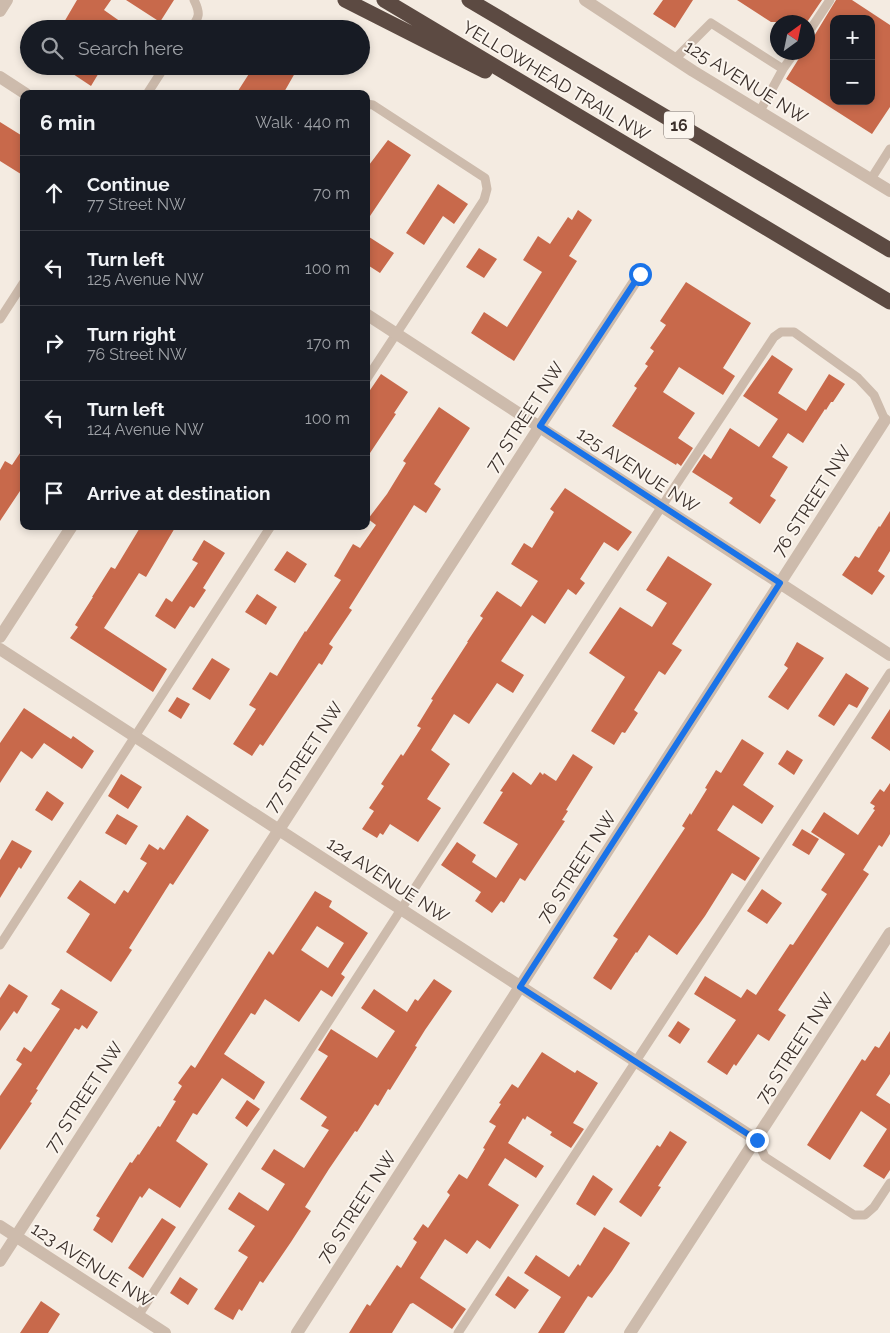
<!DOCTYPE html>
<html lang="en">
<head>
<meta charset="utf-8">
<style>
	:root { --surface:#171b24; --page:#242831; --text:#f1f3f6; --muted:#9ea1a6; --line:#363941 }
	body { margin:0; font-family:Raleway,sans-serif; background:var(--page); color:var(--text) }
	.controls { position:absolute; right:15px; top:15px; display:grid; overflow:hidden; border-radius:10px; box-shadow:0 2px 8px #0003 }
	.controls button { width:45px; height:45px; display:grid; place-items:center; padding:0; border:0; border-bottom:1px solid var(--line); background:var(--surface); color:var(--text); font:25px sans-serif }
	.compass { position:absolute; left:770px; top:15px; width:45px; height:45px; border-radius:50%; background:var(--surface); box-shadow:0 2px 8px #0003; rotate:33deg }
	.stop { position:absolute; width:15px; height:15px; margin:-11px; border:4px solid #1a73e8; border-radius:50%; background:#fff }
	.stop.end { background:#1a73e8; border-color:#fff; box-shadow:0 1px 5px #0008 }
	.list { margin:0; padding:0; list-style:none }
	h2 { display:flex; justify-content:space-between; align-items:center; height:65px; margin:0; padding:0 20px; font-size:21px }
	h2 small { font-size:16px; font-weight:400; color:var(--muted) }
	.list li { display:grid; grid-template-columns:32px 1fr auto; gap:15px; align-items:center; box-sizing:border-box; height:75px; padding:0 20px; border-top:1px solid var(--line) }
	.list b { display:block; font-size:19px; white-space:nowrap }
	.list p { margin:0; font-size:16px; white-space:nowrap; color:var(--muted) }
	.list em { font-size:16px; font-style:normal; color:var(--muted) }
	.icon { flex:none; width:28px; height:28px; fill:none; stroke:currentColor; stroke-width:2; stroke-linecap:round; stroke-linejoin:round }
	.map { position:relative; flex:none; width:890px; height:1333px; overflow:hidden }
	.search { position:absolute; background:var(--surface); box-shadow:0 2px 8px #0003; left:20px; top:20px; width:350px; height:55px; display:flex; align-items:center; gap:12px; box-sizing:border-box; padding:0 18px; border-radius:28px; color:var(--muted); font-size:19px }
	.panel { position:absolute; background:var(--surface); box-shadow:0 2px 8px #0003; left:20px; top:90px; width:350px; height:440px; border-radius:10px }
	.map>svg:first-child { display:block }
	.building { fill:#c8694b; fill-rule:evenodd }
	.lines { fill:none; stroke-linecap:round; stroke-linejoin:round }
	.service { stroke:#cdbbac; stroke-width:9 }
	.minor { stroke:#cdbbac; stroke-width:12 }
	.tertiary { stroke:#cdbbac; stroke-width:12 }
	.motorway { stroke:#5c4a42; stroke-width:15 }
	.route { stroke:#1a73e8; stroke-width:6 }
	.labels { text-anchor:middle; stroke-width:4; stroke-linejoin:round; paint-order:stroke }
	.shield { fill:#fbf5ee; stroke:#756b66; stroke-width:1 }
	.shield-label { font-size:16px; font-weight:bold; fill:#3b302b }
	.street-label { font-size:18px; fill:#3b302b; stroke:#fbf5ee }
</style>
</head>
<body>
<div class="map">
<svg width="890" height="1333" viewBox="0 0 890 1333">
	<rect width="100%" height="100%" fill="#f4ebe1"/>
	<path class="building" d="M77 0H111L104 10 131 29H106L93 20 88 29H60Z
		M126 0H174L160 22Z
		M663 0H693L675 28 653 14Z
		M737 0H822L807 22H771Z
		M836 0H852L890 25V107L872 134 786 79 803 52H808V46ZM834 19H871V101H834Z
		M61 66H103L91 86Z
		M254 66H284L295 73 283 94H236Z
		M0 122 24 137V176L0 161Z
		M388 140 411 155 366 222V169Z
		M438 184 468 204 454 224 443 216 424 245 406 233Z
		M578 210 592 220 569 256 577 261 514 361 471 333 484 312 507 327 542 272 523 260 538 236 550 244 568 217 572 220Z
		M366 235 394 253 380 273 366 264Z
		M479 248 497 259 484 278 466 267Z
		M686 282 751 323 723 368 735 376 723 395 679 367 663 392 695 413 678 438 693 448 681 466 677 463 676 465 612 426 637 388 634 386 648 366 645 364 654 351 650 348 666 325 660 321Z
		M772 355 793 369 778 393 806 411 829 374 845 384 833 402H831L826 410 825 409 803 443 788 433 772 457 788 467 770 496 776 500 760 524 729 503 733 498 692 472 704 454 711 459 730 428 759 447 778 419 743 396Z
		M381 374 408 392 394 413 396 414 366 459V396Z
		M439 407 470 428 434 484 441 489 426 513 414 505 349 608 352 610 329 644 333 647 322 665 319 663 263 746 260 744 252 756 233 744 256 709 249 705 270 672 277 676 305 631 306 632 341 580 334 576 353 544 360 548 376 525 368 519 387 494 406 463 403 461Z
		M24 447V485L0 521V470L5 461 12 465Z
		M565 488 632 532 618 551 604 542 580 579 585 583 576 595 568 589 545 624 532 615 501 661 524 675 513 693 497 683 469 724 454 714 431 750 450 764 427 799 441 808 418 842 390 824 383 835 380 833 377 838 362 829 374 811 369 808 384 786 381 784 401 754 403 756 421 728 417 726 433 700 431 699 468 642H467L483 618 480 616 497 591 521 607 538 581 511 564 524 543 532 548 554 512 550 509Z
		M890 511V551L878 571 885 576 872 595 842 575 855 556 859 558 879 526 880 527Z
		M141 526H176L146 577 139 573 104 628 167 669 153 692 70 638 78 627 75 625 93 597H92L111 567 115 569Z
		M204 540 225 553 203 588 206 590 194 608 190 606 175 629 155 616 166 598 172 602 198 563 192 560Z
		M287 551 307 564 295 583 274 570Z
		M668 556 712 584 672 644 682 650 665 675 659 671 634 710 638 713 625 733 622 732 614 745 591 731 625 677 589 653 620 607 652 627 667 603 646 590Z
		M257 594 277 607 266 625 245 612Z
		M797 642 824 658 788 710 768 697 788 668 784 665Z
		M212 658 230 669 210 700 192 689Z
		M846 673 869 688 857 708 849 704 834 726 818 716Z
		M177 697 190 704 181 719 168 711Z
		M24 708 71 739 73 736 94 751 82 769 44 743 32 759 21 751 0 783V743Z
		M890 709V751L871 738Z
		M742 739 764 753 743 785 774 806 762 824 733 805 717 830 760 858 745 881 732 873 705 916 677 955 649 935 637 953 636 952 611 990 593 978 618 939 613 936 685 828 682 826 690 813 691 815 707 789 705 788 716 770 721 773Z
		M787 750 803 760 794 775 778 764Z
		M573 754 593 767 566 810 568 811 562 820 565 821 525 881 520 878 504 903 501 901 492 913 475 901 481 892 441 865 457 842 476 855 472 862 496 878 518 844 483 823 503 792 500 791 513 772 531 785 540 772 543 775 544 773 556 781Z
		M121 774 142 787 128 809 108 796Z
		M890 783V834L882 847 879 845 863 870 869 874 778 1010 786 1015 769 1041 758 1034 736 1066 734 1064 727 1075 707 1062 736 1020 694 994 705 976 741 998 747 989 756 995 790 944 793 945 827 894 821 890 845 854 811 832 824 812 858 835 875 810 873 809 875 806 870 803 880 789 884 792Z
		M47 791 64 803 52 821 35 810Z
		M117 814 138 826 126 845 105 833Z
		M187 815 209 830 173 885 170 883 129 948 132 950 111 982 66 952 90 914 67 898 80 880 115 904 124 890 128 893 147 863 140 859 149 844 158 850 160 847 164 850Z
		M802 829 819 839 809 855 792 845Z
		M12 840 32 851 21 869 19 867 0 898V860Z
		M762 889 782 903 767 924 747 911Z
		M315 891 332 901 329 907 368 933 341 974 345 977 332 997 321 990 299 1022 265 999 255 1015 251 1013 224 1054 265 1082 254 1100 222 1078 197 1115 193 1113 176 1141 208 1164 180 1208 149 1188 142 1198 140 1196 112 1243 93 1230 100 1218 96 1216 130 1162 132 1163 138 1154 139 1155 158 1126 160 1127 176 1101 173 1100 182 1086 178 1083 191 1065 195 1068 269 951 273 955ZM317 926 344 943 328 968 301 950Z
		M434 979 452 991 425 1030 415 1046 417 1047 390 1090 388 1089 378 1106 375 1104 357 1132 355 1131 329 1169 305 1207 311 1211 291 1242 263 1283 260 1281 242 1311 239 1309 233 1320 214 1309 248 1257 238 1251 255 1226 228 1209 239 1192 268 1211 285 1184 261 1169 274 1149 304 1168 329 1130 321 1126 327 1117 300 1099 328 1056 318 1050 331 1029 377 1058 395 1031 361 1008 374 989 407 1012 415 999 418 1001Z
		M9 984 28 996 17 1014 14 1011 0 1031V998Z
		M61 989 98 1012 87 1029 82 1025 79 1030 75 1028 36 1089 38 1090 30 1102 32 1103 0 1150V1096L22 1064 16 1060 24 1047 31 1052 60 1009 51 1004Z
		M678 1021 690 1029 680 1044 668 1036Z
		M890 1031V1074L876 1095 890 1104V1170L884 1179 863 1166 887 1129 861 1111 830 1160 807 1145 862 1059 865 1061 875 1046 879 1048Z
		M542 1052 575 1073 577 1070 598 1083 573 1123 584 1129 571 1148 550 1135 552 1132 527 1116 525 1120 523 1118 508 1143 544 1166 536 1178 505 1158 488 1185 519 1205 490 1249 477 1240 467 1254 445 1239 420 1278 466 1309 452 1329 413 1303 410 1304 392 1333H349L367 1304 370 1306 397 1265 401 1268 417 1242 413 1239 423 1224 428 1228 450 1195 447 1192 459 1174 467 1179 485 1149 483 1148 496 1126 489 1122 501 1104 499 1103 512 1084 518 1088Z
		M247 1100 260 1109 247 1127 235 1118Z
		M670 1131 687 1142 658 1186 661 1187 641 1217 619 1202 657 1145 660 1147Z
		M593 1175 613 1189 595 1216 576 1204Z
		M162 1218 176 1227 143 1278 128 1268Z
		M604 1227 630 1243 612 1271 592 1298 588 1296 564 1333H538L561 1297 524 1273 536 1255 569 1277 578 1264 580 1266Z
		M508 1276 529 1290 515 1309 495 1295Z
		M180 1277 198 1289 188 1305 170 1293Z
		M41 1301 60 1314 48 1333H20Z"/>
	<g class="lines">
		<path class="service" d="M191 29C199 17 201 14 194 0
			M808 33 830 0
			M675 59 711 23 783 69 760 111
			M783 69 795 52
			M147 94 165 66
			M366 104 373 105 485 178 487 189 484 200 366 380
			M871 179 890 149
			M0 319 24 282
			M0 945 271 526
			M757 1140 765 1157 854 1215H865L874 1207 890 1183
			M138 1316 662 506 774 337 781 332H794L858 378 874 395 885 420
			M458 1333 890 673"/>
		<path class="minor" d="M0 11 7 0
			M0 77 26 94
			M366 314 890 655
			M0 637 72 526
			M0 649 757 1140
			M0 1226 165 1333
			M0 1261 540 426 640 274
			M297 1333 885 420
			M630 1333 890 933"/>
		<path class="tertiary" d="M585 0 693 71 890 191"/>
		<path class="motorway" d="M345 0 485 71
			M384 0 890 302
			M469 0 890 250"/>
	</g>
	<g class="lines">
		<path class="route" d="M640 274 540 426 780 583 520 987 757 1140"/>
	</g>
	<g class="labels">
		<rect class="shield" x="664" y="111.5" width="30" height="27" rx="4"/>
		<g class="shield-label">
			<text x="679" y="131">16</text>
		</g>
		<g class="street-label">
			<text transform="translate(556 81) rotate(31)" y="6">YELLOWHEAD TRAIL NW</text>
			<text transform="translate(746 82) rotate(32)" y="6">125 AVENUE NW</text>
			<text transform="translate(525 417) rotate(-57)" y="6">77 STREET NW</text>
			<text transform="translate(638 470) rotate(33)" y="6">125 AVENUE NW</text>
			<text transform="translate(812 501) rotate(-57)" y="6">76 STREET NW</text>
			<text transform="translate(304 757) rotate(-57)" y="6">77 STREET NW</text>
			<text transform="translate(577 867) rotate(-57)" y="6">76 STREET NW</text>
			<text transform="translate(388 880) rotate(33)" y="6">124 AVENUE NW</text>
			<text transform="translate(795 1048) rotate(-57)" y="6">75 STREET NW</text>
			<text transform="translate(84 1097) rotate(-57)" y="6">77 STREET NW</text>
			<text transform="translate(357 1207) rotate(-57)" y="6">76 STREET NW</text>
			<text transform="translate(92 1265) rotate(33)" y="6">123 AVENUE NW</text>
		</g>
	</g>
</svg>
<div class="controls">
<button>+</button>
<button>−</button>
</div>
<svg class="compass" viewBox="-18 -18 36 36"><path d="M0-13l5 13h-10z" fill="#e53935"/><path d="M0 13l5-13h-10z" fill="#9ea1a6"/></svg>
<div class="stop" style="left:640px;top:274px"></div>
<div class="stop end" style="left:757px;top:1140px"></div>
<div class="search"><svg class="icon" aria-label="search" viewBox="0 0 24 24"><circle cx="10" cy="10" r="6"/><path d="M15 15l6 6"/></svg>Search here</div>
<section class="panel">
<h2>6 min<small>Walk · 440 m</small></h2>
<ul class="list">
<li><svg class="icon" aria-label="ahead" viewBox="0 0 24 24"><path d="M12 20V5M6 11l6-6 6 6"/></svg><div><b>Continue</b><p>77 Street NW</p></div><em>70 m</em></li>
<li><svg class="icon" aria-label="left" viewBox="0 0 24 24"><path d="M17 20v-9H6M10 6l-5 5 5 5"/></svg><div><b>Turn left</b><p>125 Avenue NW</p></div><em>100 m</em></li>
<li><svg class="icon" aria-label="right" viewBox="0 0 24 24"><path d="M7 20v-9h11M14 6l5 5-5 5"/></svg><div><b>Turn right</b><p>76 Street NW</p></div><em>170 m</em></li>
<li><svg class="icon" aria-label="left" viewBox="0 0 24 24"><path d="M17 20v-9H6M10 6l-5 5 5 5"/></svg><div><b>Turn left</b><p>124 Avenue NW</p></div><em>100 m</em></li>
<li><svg class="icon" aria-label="arrive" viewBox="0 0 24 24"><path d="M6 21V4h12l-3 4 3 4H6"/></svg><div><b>Arrive at destination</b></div></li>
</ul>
</section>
</div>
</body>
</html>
